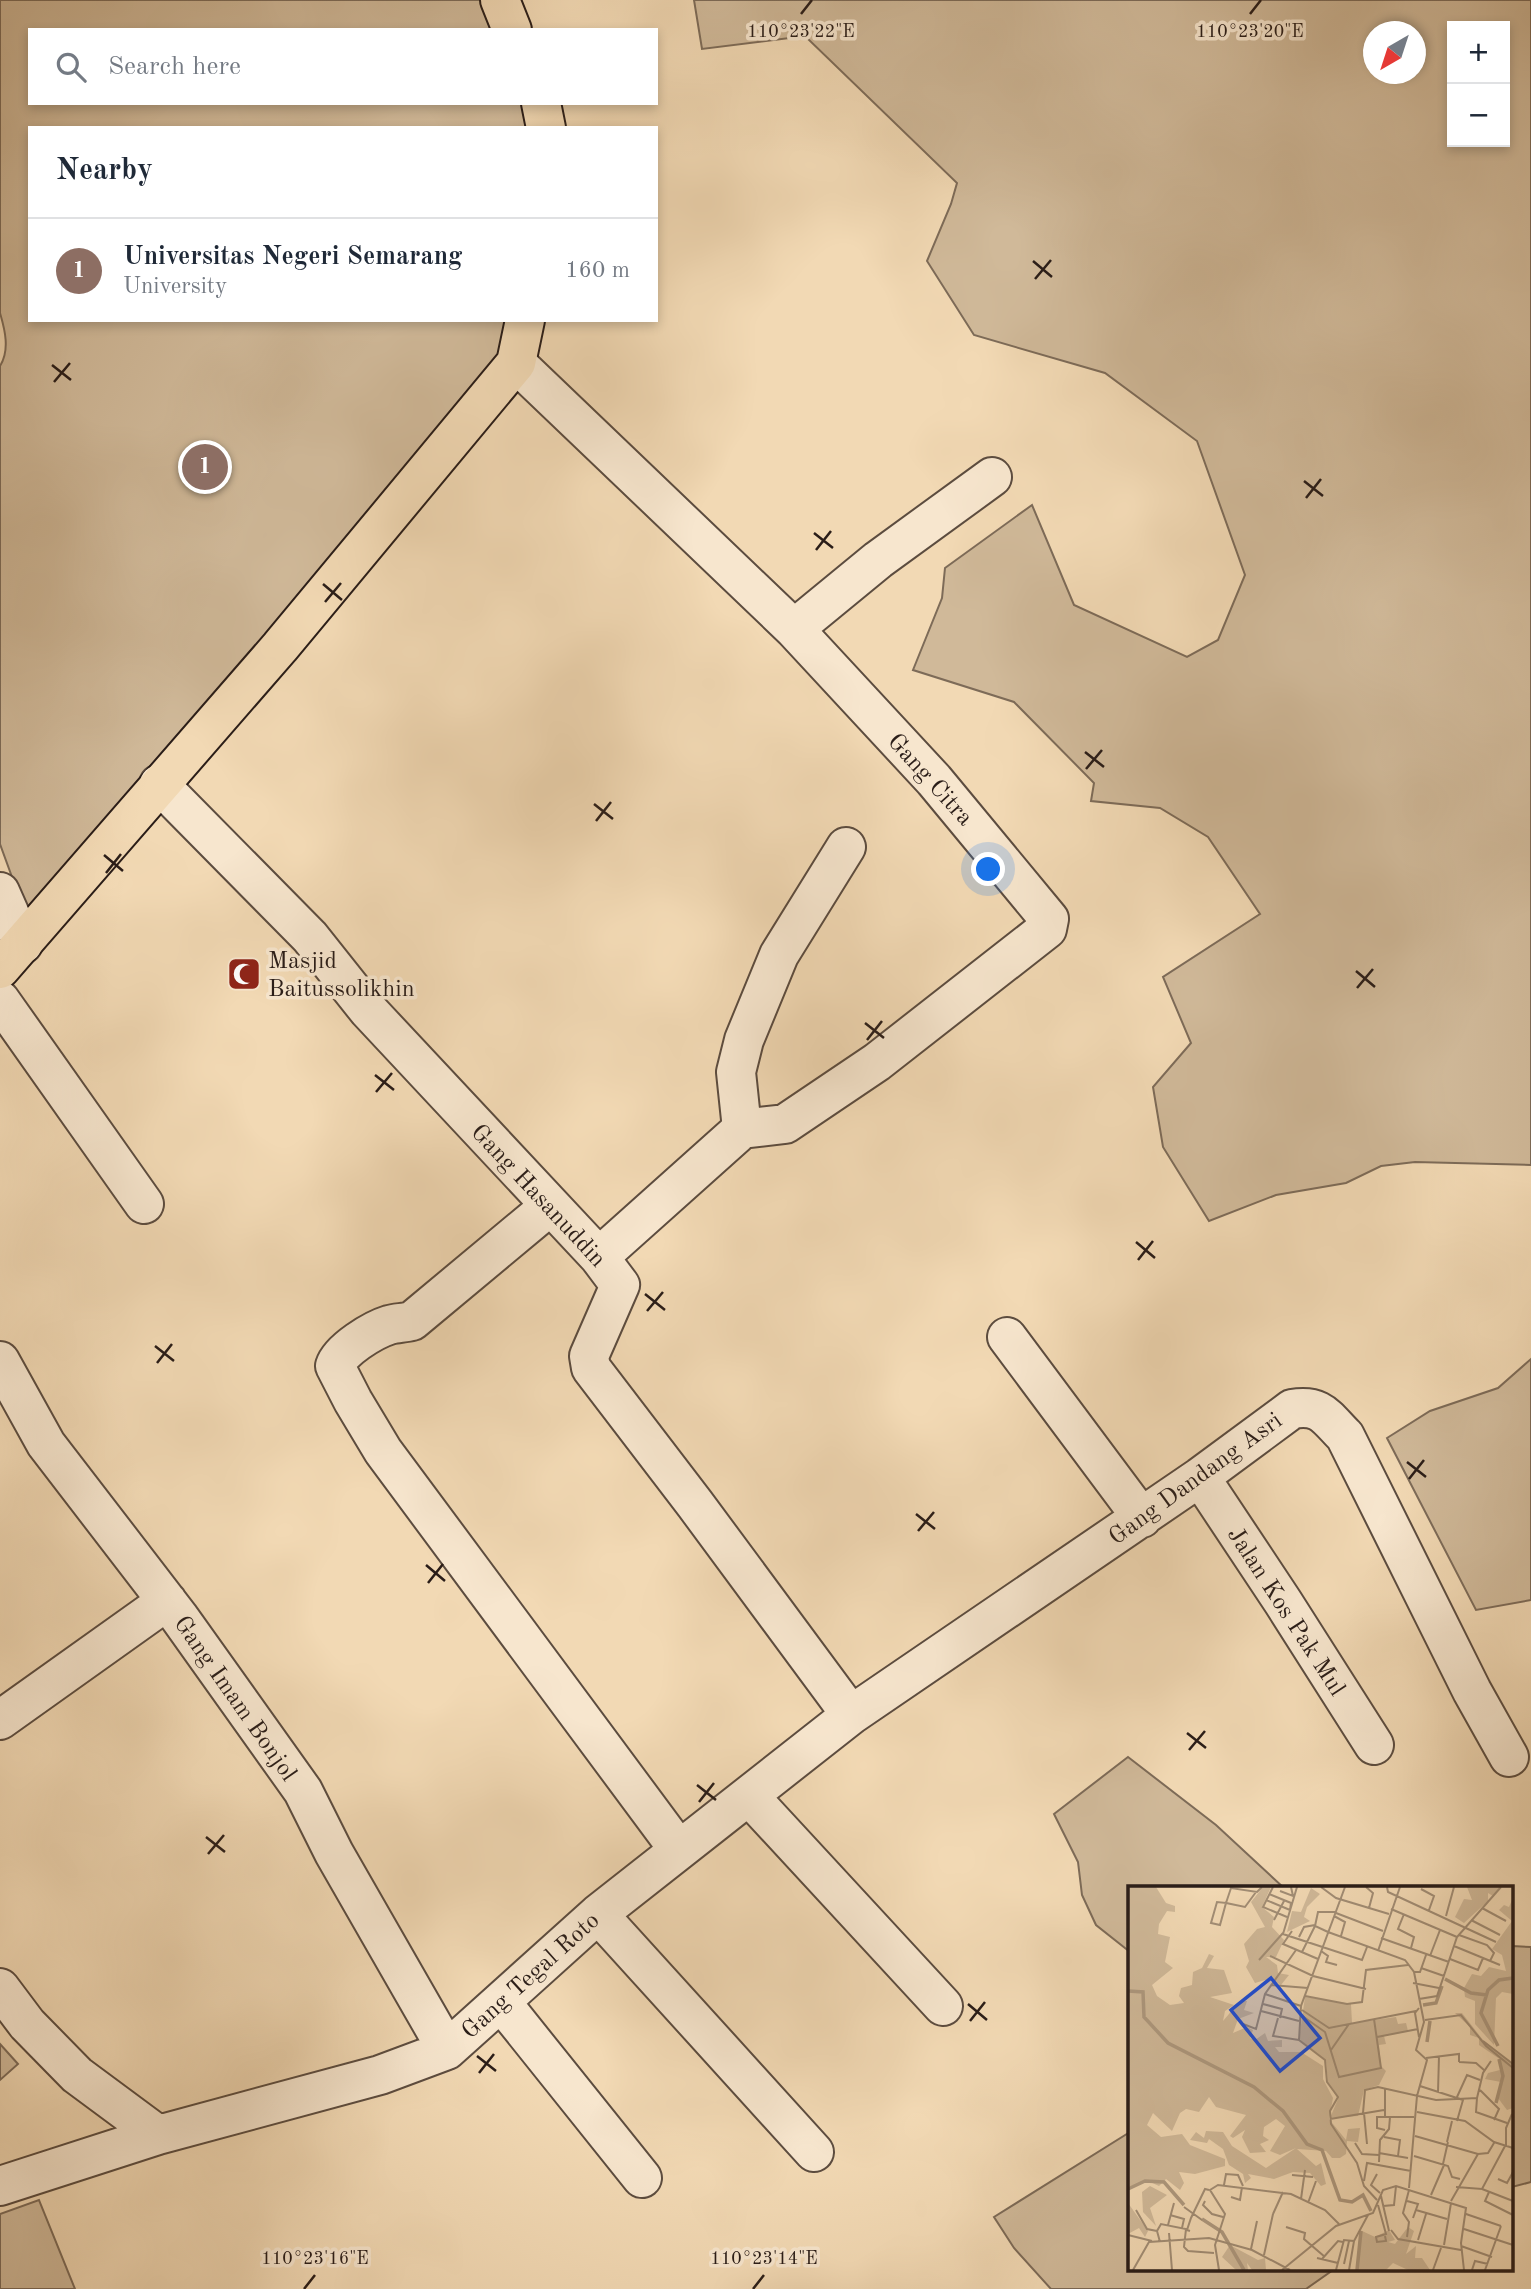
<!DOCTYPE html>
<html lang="en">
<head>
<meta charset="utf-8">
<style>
	:root { --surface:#fff; --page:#f6f6f7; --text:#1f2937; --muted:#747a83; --line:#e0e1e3; --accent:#0b8043 }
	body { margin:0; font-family:"Old Standard TT",serif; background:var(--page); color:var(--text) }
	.controls { position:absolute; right:21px; top:21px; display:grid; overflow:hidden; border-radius:0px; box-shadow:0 4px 10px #0003 }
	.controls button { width:63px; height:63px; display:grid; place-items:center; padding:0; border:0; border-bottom:2px solid var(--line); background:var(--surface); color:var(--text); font:35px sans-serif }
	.compass { position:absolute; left:1363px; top:21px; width:63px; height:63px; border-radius:50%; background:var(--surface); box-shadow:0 4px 10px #0003; rotate:219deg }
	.you { position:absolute; left:989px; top:870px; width:24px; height:24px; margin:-18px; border:5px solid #fff; border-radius:50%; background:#1a73e8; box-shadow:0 0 0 10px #1a73e833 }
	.badge { display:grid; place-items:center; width:46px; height:46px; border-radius:50%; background:var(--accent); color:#fff; font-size:23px; font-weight:700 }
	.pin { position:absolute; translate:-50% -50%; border:4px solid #fff; box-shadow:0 2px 7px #0006 }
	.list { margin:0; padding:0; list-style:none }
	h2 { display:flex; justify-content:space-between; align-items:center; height:91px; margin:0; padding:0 28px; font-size:30px }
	h2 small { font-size:23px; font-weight:400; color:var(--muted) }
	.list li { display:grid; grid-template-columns:46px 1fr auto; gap:21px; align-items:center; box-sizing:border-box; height:105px; padding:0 28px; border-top:2px solid var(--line) }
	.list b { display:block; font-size:26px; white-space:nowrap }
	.list p { margin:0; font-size:23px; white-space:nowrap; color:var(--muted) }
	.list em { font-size:23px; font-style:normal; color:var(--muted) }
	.icon { flex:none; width:38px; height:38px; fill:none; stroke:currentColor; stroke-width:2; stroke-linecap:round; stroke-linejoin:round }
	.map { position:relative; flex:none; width:1531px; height:2289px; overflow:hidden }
	.search { position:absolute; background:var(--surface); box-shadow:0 4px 10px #0003; left:28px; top:28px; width:630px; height:77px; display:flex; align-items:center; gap:18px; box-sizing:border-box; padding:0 24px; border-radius:0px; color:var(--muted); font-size:26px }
	.panel { position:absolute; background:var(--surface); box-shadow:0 4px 10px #0003; left:28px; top:126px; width:630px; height:196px; border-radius:0px }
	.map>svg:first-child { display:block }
	.green { fill:#d0b999; stroke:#7d6b58; stroke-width:2; fill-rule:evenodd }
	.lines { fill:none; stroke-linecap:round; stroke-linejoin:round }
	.minor-casing { stroke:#5c4c3f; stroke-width:42 }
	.major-casing { stroke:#2a1d18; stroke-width:42 }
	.minor { stroke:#f7e6ce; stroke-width:38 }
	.major { stroke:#f2d9b4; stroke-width:38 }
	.ticks { fill:none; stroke:#2a1d18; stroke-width:2.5 }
	.labels { text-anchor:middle; stroke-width:7; stroke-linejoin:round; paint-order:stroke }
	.street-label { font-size:24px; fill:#2a1d18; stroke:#f7e6ce }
	.poi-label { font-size:24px; fill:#2a1d18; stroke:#f7e6ce; text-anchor:start }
	.inset-river { fill:none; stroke:#ae997f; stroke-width:3.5 }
	.inset-road { fill:none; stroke:#a28e76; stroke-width:2 }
	.view { fill:#1d4ed8; fill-opacity:0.15; stroke:#1d4ed8; stroke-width:3.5 }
	.inset-edge { fill:none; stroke:#2a1d18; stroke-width:3.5 }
	.ticks-label { font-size:18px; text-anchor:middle; fill:#2a1d18; stroke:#f7e6ce; stroke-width:7; stroke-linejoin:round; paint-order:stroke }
</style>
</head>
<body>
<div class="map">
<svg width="1531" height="2289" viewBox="0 0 1531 2289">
	<rect width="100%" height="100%" fill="#f2d9b4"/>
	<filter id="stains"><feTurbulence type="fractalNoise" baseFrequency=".00286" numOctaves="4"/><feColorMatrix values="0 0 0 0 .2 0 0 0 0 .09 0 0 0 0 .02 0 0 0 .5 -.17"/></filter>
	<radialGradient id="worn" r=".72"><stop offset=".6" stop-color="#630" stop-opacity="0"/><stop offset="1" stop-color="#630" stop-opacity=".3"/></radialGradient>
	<path class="green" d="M0 0H480L492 30H30V103H522L526 113 527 128H30V320H510L503 355 32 917 24 910 0 844V366C10 350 5 330 0 313Z
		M694 0H1531V1165L1415 1162 1381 1166 1346 1183 1276 1195 1209 1221 1163 1147 1153 1087 1191 1043 1163 977 1260 914 1208 837 1160 808 1091 801 1094 783 1014 702 913 670 942 598 945 568 1032 505 1074 605 1187 657 1218 640 1245 575 1197 441 1105 373 974 335 927 261 951 204 957 183 805 36 702 49ZM1452 26H1505V142H1452ZM1374 32H1416V74H1374Z
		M1531 1359V1600L1476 1610 1387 1438 1430 1411 1498 1388Z
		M1128 1757 1216 1825 1284 1888H1130V1952L1096 1925 1082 1895 1078 1862 1054 1814Z
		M1512 1946 1531 1947V2182L1512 2187Z
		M0 2044 18 2064 0 2080Z
		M1130 2132V2270H1333L1306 2289H1051L1014 2248 994 2217Z
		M39 2200 75 2289H0V2214Z"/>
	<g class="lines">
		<defs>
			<path id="minor" d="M516 363 794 629 934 780 1049 919 1047 929 877 1062 785 1124 742 1129 599 1257
				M794 629 878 560 992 477
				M159 784 310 937 368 1010 599 1257 620 1285 589 1356 591 1368 695 1504 851 1715
				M0 892 23 944
				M0 1000 144 1204
				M742 1129 736 1072 744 1040 779 955 846 847
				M550 1206 412 1321C404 1323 396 1323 389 1325 373 1330 340 1350 335 1366L353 1401 383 1451 679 1850
				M1007 1337 1142 1518
				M0 1361 46 1444 179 1617 303 1791 334 1853 447 2050
				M1200 1477 1283 1602 1374 1745
				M0 1720 167 1601
				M749 1796 943 2006
				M598 1914 814 2152
				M0 1988 27 2024 77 2075 158 2135
				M501 2002 642 2178
				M0 2186 158 2135 380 2075 447 2050 598 1914 851 1715 1200 1477 1292 1409C1321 1404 1326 1417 1345 1436L1472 1691 1509 1757"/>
			<path id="major" d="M500 0 512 30
				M541 103 546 128
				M0 969 280 647 516 363 525 320"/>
		</defs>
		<use href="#minor" class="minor-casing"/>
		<use href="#major" class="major-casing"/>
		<use href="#minor" class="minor"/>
		<use href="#major" class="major"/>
	</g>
	<path class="ticks" d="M801 14 812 0M1250 14 1261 0M1033 261 1052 277M1035 279 1051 260M52 365 71 380M54 382 70 363M1304 481 1323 496M1306 498 1321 479M814 533 833 548M816 550 831 531M323 584 342 600M325 602 341 583M1085 752 1104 767M1086 769 1102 750M594 804 613 819M596 821 611 802M104 855 123 871M106 873 121 854M1356 971 1375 987M1357 988 1373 969M865 1023 884 1038M867 1040 882 1021M375 1075 394 1090M376 1092 392 1073M1136 1242 1155 1258M1138 1260 1153 1241M645 1294 665 1310M647 1311 663 1292M155 1346 174 1361M157 1363 172 1344M1407 1462 1426 1477M1409 1479 1424 1460M916 1514 935 1529M918 1531 934 1512M426 1565 445 1581M428 1583 443 1564M1187 1733 1206 1748M1189 1750 1205 1731M697 1785 716 1800M699 1802 714 1783M206 1837 225 1852M208 1854 224 1835M968 2004 987 2020M970 2021 985 2002M477 2056 496 2071M479 2073 494 2054M304 2289 315 2275M753 2289 764 2275"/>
	<defs>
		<symbol id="mosque-square" viewBox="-11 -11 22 22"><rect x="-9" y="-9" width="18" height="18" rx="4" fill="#8f2418" stroke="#f7e6ce"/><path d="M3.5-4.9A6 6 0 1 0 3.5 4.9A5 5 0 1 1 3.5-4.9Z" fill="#fff"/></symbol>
	</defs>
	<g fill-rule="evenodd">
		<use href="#mosque-square" x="225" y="955" width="38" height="38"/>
	</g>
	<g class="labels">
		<g class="street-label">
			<text transform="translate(931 779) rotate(48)" y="8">Gang Citra</text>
			<text transform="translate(539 1195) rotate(47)" y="8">Gang Hasanuddin</text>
			<text transform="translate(1195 1478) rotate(-36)" y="8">Gang Dandang Asri</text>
			<text transform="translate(1287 1611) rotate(57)" y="8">Jalan Kos Pak Mul</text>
			<text transform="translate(236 1698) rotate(55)" y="8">Gang Imam Bonjol</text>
			<text transform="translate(530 1975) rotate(-42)" y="8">Gang Tegal Roto</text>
		</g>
		<g class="poi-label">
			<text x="268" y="968">Masjid<tspan x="268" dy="28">Baitussolikhin</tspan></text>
		</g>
	</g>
	<g transform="translate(1128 1886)">
		<rect width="385" height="385" fill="#f2d9b4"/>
		<path d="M0 1H28L38 17 47 20V26L39 25 31 38 30 48 42 51 37 76 45 82 24 99 29 110 42 119 56 117 51 110 53 102 64 99 65 86 74 82 81 68 86 70 79 82 96 84 104 107 82 111 106 119 97 125 95 135 112 115H119L116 124 126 127 110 133 105 147 119 141 125 144 122 152 127 154 137 147 140 155 154 154V161H147L151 166H173L195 180V193L205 212 201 233 218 254 220 243 232 242 230 256 219 255 218 268 212 272H204L198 265 169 263 188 280 193 277 198 298 193 300 182 287 165 286 146 293 120 288 123 292 117 297 115 288 101 279 95 263 81 253 79 257 62 254 68 246 76 252 78 245 95 246 104 260 138 282 168 262 152 269 142 265 157 240 148 233 136 241 135 250 141 254 132 258 138 266 122 267 114 251 117 244 105 252 102 250 118 229 88 221 81 211 71 226 58 223 52 227 44 245 25 227 19 239 33 251 54 248 62 259 97 273V280L67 288 51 286 56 297 52 304 38 293 31 300 20 295 0 301ZM135 1H143L134 21 146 31 144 41 156 54 148 71H138L149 79 150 87 161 89 153 99 141 93 127 97 118 81 121 75 116 58 129 43 137 41 123 16ZM339 1H372L365 10 360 7V15L336 37 327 31 336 13 344 14ZM183 2 192 8 179 21 176 31 182 35 159 46 164 25 173 26ZM384 14 385 108 374 106 368 112 366 159 347 138V115L337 111 336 102 344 88 353 90 361 81 378 85 374 69 364 63 384 35 371 24 376 19 381 21ZM177 111 223 118 224 137 268 131 270 138 278 137 280 145 256 150 258 158 251 159 253 180 258 185 251 199 236 204 230 230 202 232 210 213 200 197 198 175 171 153ZM327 127H334L355 154 385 178V228V222L379 224 370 212 373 196 357 193 360 187 372 184 373 174 351 159V152L342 149V141ZM22 300 39 309 22 322 28 340 15 326 14 306ZM0 317 20 345 17 351 11 342 0 348ZM280 341 286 345 278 368 288 360 287 372H294L302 384H280L265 377 258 384H228L232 344 247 351 261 344 267 354 260 356 267 358ZM102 359 130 374 137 372 138 384H124L119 377 120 384H108L94 371Z" fill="#d0b999"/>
		<path class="inset-river" d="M317 93 343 107 359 109M0 105 15 106 16 131 40 157 126 201 155 225 179 258 194 264 212 314 224 316 235 309 243 325M295 119 308 117 314 100M299 156 302 135M370 160 353 127 360 104 371 94 385 92M368 217 375 190 371 173M0 303 17 295 36 296 56 319M74 333 94 346 116 384M229 384 233 345"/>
		<path class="inset-road" d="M145 1 135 21 159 31M169 1 155 48 234 74 239 61M193 1 208 12 261 28M217 1 173 120 171 154 197 174 199 196 210 211 202 225 203 238 229 277 236 300 249 314M238 1 245 7 241 22M259 1 260 6 368 56M293 3 306 10 301 24M152 5 165 10 163 1M128 6 117 21 98 17 92 39 83 37 89 16 98 17 103 2 129 6 134 1M138 14 162 24 163 17 141 8M354 22 378 35M263 23 329 51M208 27 255 45M276 28 270 43 286 51 283 62M206 30 217 36 213 50M318 30 326 1M146 34 156 15M343 34 372 49M164 45 155 58 190 73M200 46 187 40 190 26H207M200 46 277 74 286 86 296 136 288 164 299 174 289 210 281 302M331 49 359 59 366 67 362 75M171 51 176 41 187 39M253 52 321 76M326 60 372 79M193 65 200 70 198 76 209 79M250 65 272 1M174 66 187 40M142 70 185 90 238 103M302 70 312 44M322 73 350 84 355 72M131 74 155 47M293 82 316 90M286 86H292L298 69M285 97 311 102M143 99 180 102M137 108 173 120M177 110 219 118 234 116 238 84 280 79M291 113 309 110 329 51 373 1M135 118 154 123 152 132M291 122 287 127 291 151M174 124 201 142 288 125M133 125 171 135M173 129 197 146 211 191 253 182 246 133M150 132 145 150 171 154M297 134 333 129 358 160 385 182M115 138 128 143 137 108 168 64M249 151 290 143M355 155 385 178M203 164 221 138M298 172 331 168V176M331 176 348 177 356 184M292 200 335 214 329 235M352 204 371 223 366 234M310 206 311 170M329 211 339 189 352 194M349 212 355 187 363 175M289 226 337 235 366 256 385 262M235 227 237 204 250 201 308 214 349 212 348 226 379 237M236 227 239 258M257 231V202M202 233 256 224M257 244 249 242V231H286M287 250 350 268M256 251 272 254 270 270M319 256 324 235M227 257 234 268 251 269M378 260V242L384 228M251 267 280 272M350 268 360 267 366 257M286 270 320 280 324 291 332 293M251 276 252 254 261 243 262 231M315 278 320 256M249 288 243 299 252 307M164 289 185 291M370 293 379 297 385 286M236 295 239 277 283 285M96 299 98 288 110 289 115 300M328 301 354 303 377 260M354 303 385 315M361 306 357 315 385 329M303 309 316 279M253 310 261 345M103 311 112 314 114 301M173 313 177 284M77 315 75 319 84 328 95 331M279 315 290 318 285 332M323 315 350 268M180 317 188 295M250 319 258 348 248 351 249 356 258 355 257 350M255 320 266 319 268 300M56 321 74 334M8 324 19 343 29 345M288 324 319 333M145 328 155 306M338 328 373 340M42 329 56 333 54 342M40 339 46 317M158 341 177 347 176 353 197 371M336 343 385 359M263 344 270 353 333 364M62 345 59 344 63 332 77 303 81 304M41 347 44 384M0 349 24 355M279 351 281 336 275 327 281 304M290 354 298 328M32 356 29 345 33 338 58 343 56 361 60 365 86 367M316 359 323 317M333 360 364 371M123 363 129 335M136 369 145 328M189 372 210 377M194 373 210 355 215 356M216 378 221 355M5 384 21 356 81 352 124 364 162 384M91 384 87 359 97 328 82 304 90 299 163 308 197 324 211 338M154 384 208 340 245 327 255 304 268 300 338 322 333 357 336 384M208 384 216 354 226 355M221 384 226 355 240 329M305 384 313 362M344 384 347 375 360 378M357 384 373 340"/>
		<path class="view" d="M143 92 192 152 152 185 103 124Z"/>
		<rect width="385" height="385" class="inset-edge"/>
	</g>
	<g class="ticks-label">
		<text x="801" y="37">110°23'22"E</text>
		<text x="1250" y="37">110°23'20"E</text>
		<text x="315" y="2264">110°23'16"E</text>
		<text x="764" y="2264">110°23'14"E</text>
	</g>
	<rect width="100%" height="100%" filter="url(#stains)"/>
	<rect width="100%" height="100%" fill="url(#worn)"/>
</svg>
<div class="controls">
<button>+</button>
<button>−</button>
</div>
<svg class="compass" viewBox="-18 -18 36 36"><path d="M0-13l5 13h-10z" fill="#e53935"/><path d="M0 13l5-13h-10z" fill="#747a83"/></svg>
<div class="you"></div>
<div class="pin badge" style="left:205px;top:467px;background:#8d6e63">1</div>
<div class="search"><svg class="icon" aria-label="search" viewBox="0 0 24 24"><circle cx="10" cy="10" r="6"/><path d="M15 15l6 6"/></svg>Search here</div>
<section class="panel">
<h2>Nearby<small></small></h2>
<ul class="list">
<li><span class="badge" style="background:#8d6e63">1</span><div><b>Universitas Negeri Semarang</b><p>University</p></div><em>160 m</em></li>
</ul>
</section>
</div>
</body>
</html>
